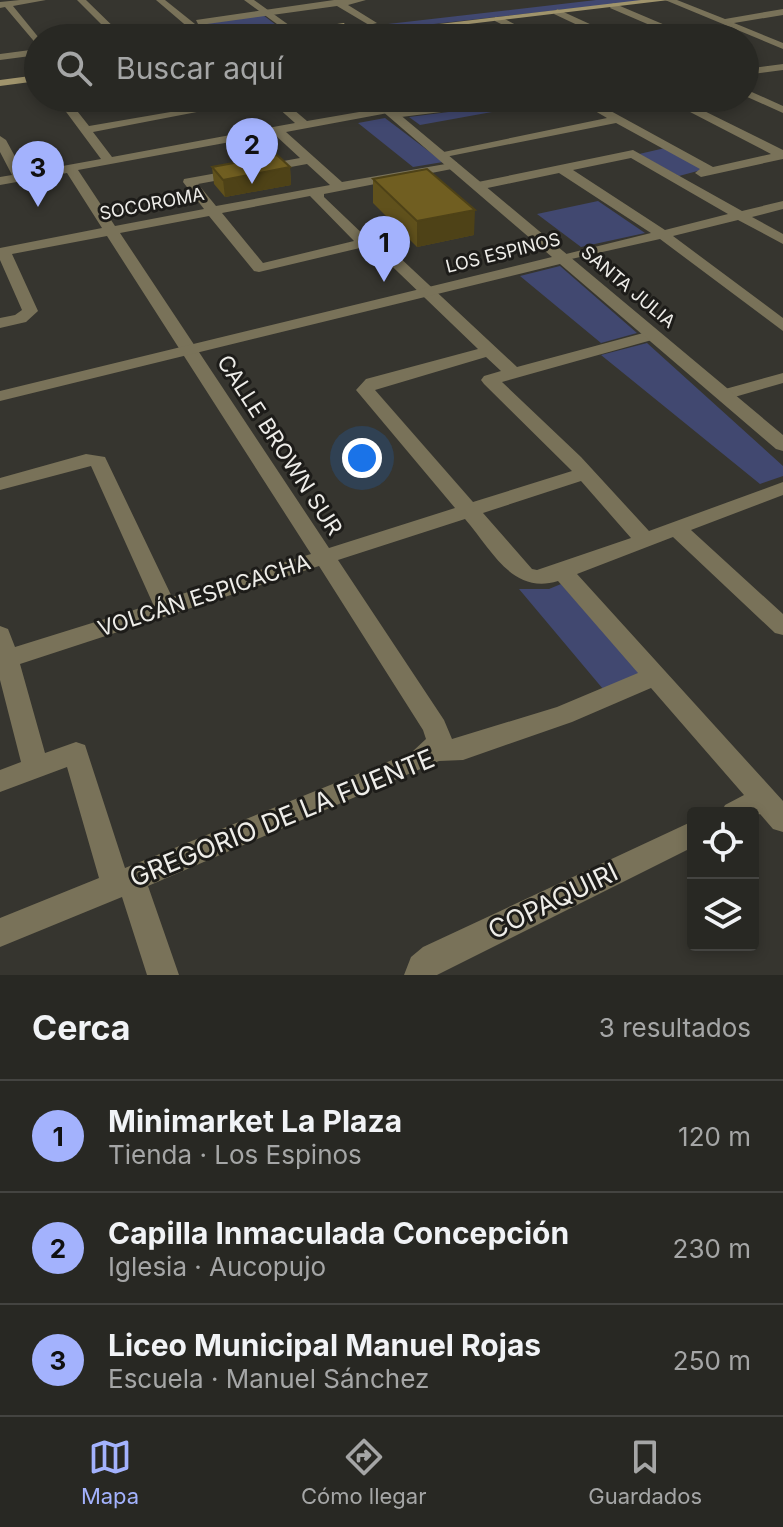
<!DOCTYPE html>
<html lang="es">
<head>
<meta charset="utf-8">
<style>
	:root { --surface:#282823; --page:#30302b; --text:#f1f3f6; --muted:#a5a6a6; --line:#444441; --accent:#a3b2fd }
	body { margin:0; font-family:Inter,sans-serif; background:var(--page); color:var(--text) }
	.controls { position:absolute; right:24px; bottom:24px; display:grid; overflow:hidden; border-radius:8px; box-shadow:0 4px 12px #0003 }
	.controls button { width:72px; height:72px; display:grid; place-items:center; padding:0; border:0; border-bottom:2px solid var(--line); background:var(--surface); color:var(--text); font:40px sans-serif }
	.you { position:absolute; left:362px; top:458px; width:28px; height:28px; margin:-20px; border:6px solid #fff; border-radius:50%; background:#1a73e8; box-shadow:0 0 0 12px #1a73e833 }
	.badge { display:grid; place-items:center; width:52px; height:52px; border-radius:50%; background:var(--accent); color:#111; font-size:26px; font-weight:700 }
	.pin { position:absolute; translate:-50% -66px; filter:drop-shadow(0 2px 4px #0008) }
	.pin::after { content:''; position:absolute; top:42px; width:28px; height:24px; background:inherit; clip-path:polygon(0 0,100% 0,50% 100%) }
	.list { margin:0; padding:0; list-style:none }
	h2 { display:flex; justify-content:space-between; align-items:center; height:104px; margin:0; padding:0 32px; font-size:34px }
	h2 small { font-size:26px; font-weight:400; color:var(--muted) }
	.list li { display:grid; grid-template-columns:52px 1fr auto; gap:24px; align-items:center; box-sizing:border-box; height:112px; padding:0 32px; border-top:2px solid var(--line) }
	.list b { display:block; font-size:30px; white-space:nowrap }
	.list p { margin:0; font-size:26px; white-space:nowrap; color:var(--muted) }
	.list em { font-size:26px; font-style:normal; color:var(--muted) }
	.icon { flex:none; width:44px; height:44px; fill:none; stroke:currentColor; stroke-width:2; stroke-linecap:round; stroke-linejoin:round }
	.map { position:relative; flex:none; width:783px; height:975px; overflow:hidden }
	.search { position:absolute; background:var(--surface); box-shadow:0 4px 12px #0003; left:24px; right:24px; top:24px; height:88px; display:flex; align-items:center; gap:20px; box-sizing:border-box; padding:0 28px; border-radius:44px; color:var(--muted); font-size:30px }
	.sheet { height:440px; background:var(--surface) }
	nav { display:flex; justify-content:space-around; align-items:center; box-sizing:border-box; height:112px; border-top:2px solid var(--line); background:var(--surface); font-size:22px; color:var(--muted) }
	nav a { display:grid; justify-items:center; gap:4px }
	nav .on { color:var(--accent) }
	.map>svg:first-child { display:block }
	.green { fill:#414870 }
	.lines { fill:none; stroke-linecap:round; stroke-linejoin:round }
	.minor { fill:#797259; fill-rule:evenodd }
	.tertiary { fill:#797259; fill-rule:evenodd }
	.secondary { fill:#a0946c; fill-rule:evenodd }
	.wall { fill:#60511c }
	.shaded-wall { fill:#4e4217 }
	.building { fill:#705e21; stroke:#4e4217; stroke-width:2 }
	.labels { text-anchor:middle; stroke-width:6; stroke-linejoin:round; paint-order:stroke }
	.far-street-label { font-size:18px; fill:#eeede9; stroke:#1d1c19 }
	.street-label { font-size:22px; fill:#eeede9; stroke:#1d1c19 }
	.near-street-label { font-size:26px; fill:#eeede9; stroke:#1d1c19 }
</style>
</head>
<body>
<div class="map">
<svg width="783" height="975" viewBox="0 0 783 975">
	<rect width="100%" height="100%" fill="#36352f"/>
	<path class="green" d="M596 0H649L308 38H266Z
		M263 15 284 31 233 38H150L211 31 203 23Z
		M559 98H570L420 125 409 117Z
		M385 118 443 162 413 167 358 123Z
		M665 148 705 169 679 176 639 154Z
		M598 201 645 233 581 247 537 214Z
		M560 266 637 333 601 343 520 276Z
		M647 343 783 466V476L760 484 601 355Z
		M561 584 641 674 603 689 519 589H549Z"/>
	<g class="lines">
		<path class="minor" d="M20 0H46L13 6 39 38 38 46 5 7 0 8V2Z
			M77 0H86L125 38H115Z
			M156 0H165L200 28 196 20 334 0H366L348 5 377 23 369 25 337 6 207 24 223 38H212L206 33 137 38 190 29Z
			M665 0H677L725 19 783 9V15L734 23 783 43V49Z
			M613 3 691 36 693 38H680L610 8Z
			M557 9 616 36 618 38H605L554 14Z
			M495 17H501L541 38H529L495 21Z
			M38 49V55L0 60V54Z
			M783 64V70L745 75V69Z
			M745 89 783 106V113L745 96Z
			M84 98H105L74 107 89 126 188 109 179 98H191L202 111 93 132 112 157 295 123 267 98H280L307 121 388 107 392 112 502 98H535L529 101 393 118 388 113 286 132 342 182 457 162V168L324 194V197L368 239 382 241 517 367 647 332H659L661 335 659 338 502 382 581 457 649 531 783 482V495L691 530 783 614V635L775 633 673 537 577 574 783 801V832L773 829 760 814 753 817V813H721L725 805 744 795 651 688 572 722 463 760 439 761 148 886 179 975H147L122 897 0 947V918L99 878 67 767 0 792V770L21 762 0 680V626L8 629 15 647 153 604 91 466 0 490V478L86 454 105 457 172 597 311 554 107 236 12 254 38 311 26 322 0 328V318L15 315 22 310 0 260V248L102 228 67 173 0 185V177L12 175 0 152V136L6 140 24 173 101 159 61 105ZM274 134 300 158 184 179 183 182 204 209 115 226 78 170ZM307 164 330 185 216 206 198 184ZM310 196 354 241 263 263 222 213ZM209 216 254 271 259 272 364 247 373 248 478 349 366 379 356 390 455 508 329 548 120 233ZM486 357 501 371 484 376 481 380 484 384 572 471 473 502 375 390ZM581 481 631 538 537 570 532 569 483 513ZM465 519C492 550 512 595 558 581L638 673 557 707 452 739 444 720 338 560ZM319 566 423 730 426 739 412 752 125 868 85 745 76 742 45 753 20 664Z
			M573 98H587L713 167 771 154 663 98H678L783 150V159L701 177 695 173 700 169 616 123 440 158 434 154 607 118Z
			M633 150 742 211 783 201V209L752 217 783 234V244L738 220 673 236 783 318V331L660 239 558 262V256L651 233 559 173 478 190 471 186 478 182ZM631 158 728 214 665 230 573 170Z
			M783 373V383L724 400 715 395 718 391Z
			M693 821V847L437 975H404L411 957 423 947Z"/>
		<path class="tertiary" d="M244 0H254L307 38H296Z
			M367 98H380L783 435V451L776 449 560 264 0 401V391L552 257Z"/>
		<path class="secondary" d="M641 0H669L353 38H322Z
			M344 23 347 28 269 38H241Z
			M38 75V81L0 86V80Z"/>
	</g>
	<path class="wall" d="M212 167H290L291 185 225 197 214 184Z
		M373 179 474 235 417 247 373 203Z"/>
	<path class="shaded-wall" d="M290 167 291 185 225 197 223 180Z
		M475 210 474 235 417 247V221Z"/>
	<path class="building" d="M277 155 290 167 223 180 212 167Z
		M427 169 475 210 417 221 373 179Z"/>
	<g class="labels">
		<g class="far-street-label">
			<text transform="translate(152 204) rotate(-11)" y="6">SOCOROMA</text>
			<text transform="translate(503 253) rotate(-14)" y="6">LOS ESPINOS</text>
			<text transform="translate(628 287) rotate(40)" y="6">SANTA JULIA</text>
		</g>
		<g class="street-label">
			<text transform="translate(280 445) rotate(57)" y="8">CALLE BROWN SUR</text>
			<text transform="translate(204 595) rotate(-18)" y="8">VOLCÁN ESPICACHA</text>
		</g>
		<g class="near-street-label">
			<text transform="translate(282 818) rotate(-22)" y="9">GREGORIO DE LA FUENTE</text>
			<text transform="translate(553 901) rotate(-26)" y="9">COPAQUIRI</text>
		</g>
	</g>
</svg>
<div class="controls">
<button><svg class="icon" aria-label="locate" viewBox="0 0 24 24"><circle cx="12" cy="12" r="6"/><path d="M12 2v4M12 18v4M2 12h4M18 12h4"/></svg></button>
<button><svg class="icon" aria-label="layers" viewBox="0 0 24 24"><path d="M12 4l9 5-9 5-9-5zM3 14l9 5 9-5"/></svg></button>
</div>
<div class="you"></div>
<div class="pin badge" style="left:384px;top:282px">1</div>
<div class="pin badge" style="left:252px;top:184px">2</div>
<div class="pin badge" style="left:38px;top:207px">3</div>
<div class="search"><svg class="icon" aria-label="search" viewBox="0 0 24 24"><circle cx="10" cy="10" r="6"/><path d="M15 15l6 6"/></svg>Buscar aquí</div>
</div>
<section class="sheet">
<h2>Cerca<small>3 resultados</small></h2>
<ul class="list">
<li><span class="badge">1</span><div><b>Minimarket La Plaza</b><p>Tienda · Los Espinos</p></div><em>120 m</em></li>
<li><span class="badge">2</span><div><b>Capilla Inmaculada Concepción</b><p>Iglesia · Aucopujo</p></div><em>230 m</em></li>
<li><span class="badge">3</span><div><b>Liceo Municipal Manuel Rojas</b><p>Escuela · Manuel Sánchez</p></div><em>250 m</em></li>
</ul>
</section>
<nav>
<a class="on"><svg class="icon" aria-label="map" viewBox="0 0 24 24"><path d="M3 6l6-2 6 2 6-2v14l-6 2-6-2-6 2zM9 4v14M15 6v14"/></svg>Mapa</a>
<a><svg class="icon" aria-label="directions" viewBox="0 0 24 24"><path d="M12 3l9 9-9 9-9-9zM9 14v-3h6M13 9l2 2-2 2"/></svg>Cómo llegar</a>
<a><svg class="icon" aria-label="saved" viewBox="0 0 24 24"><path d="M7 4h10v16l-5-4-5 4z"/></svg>Guardados</a>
</nav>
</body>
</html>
